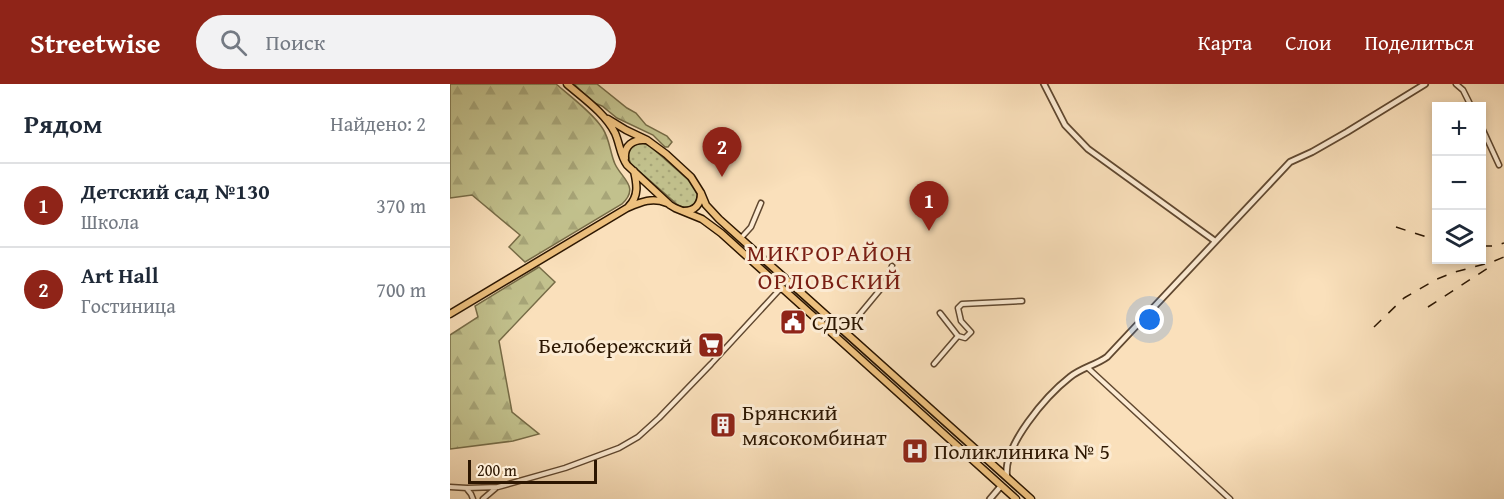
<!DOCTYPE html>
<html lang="ru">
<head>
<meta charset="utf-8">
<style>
	:root { --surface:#fff; --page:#f2f2f3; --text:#1f2937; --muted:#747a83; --line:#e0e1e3; --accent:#8f2418 }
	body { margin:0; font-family:"Gentium Book Plus",serif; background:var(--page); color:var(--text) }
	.controls { position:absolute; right:18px; top:18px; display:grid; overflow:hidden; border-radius:0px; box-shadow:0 3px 9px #0003 }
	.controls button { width:54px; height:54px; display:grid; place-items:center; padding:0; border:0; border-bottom:2px solid var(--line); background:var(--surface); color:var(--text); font:30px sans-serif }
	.scale { position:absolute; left:18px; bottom:15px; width:129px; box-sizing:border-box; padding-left:6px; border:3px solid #2c1601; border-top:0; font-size:16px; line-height:21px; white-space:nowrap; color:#2c1601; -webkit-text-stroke:4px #fcebd3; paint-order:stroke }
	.you { position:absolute; left:700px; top:236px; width:21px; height:21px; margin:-15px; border:4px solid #fff; border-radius:50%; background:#1a73e8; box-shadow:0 0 0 9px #1a73e833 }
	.badge { display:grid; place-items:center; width:39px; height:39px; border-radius:50%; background:var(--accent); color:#fff; font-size:20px; font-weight:700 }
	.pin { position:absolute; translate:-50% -50px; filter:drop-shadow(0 2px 3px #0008) }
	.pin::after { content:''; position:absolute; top:32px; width:21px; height:18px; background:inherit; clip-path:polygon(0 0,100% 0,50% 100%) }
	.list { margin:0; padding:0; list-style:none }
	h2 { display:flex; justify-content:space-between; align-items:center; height:78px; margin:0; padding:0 24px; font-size:26px }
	h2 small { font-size:20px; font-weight:400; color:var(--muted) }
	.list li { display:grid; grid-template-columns:39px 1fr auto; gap:18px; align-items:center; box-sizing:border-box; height:84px; padding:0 24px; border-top:2px solid var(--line) }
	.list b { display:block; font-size:22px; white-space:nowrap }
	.list p { margin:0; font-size:20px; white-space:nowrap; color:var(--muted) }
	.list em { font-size:20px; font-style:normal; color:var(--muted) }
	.icon { flex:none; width:33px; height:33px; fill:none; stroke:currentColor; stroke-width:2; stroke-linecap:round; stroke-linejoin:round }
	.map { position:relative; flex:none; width:1054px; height:415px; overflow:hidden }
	header { display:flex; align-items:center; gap:36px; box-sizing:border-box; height:84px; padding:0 30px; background:var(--accent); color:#fff }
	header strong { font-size:28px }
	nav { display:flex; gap:33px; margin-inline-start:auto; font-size:21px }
	.search { width:420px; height:54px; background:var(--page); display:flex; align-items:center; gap:15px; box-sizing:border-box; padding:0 21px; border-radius:33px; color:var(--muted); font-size:22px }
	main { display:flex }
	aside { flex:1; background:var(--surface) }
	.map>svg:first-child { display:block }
	.grass { fill:url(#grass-dots); stroke:#776c47; stroke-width:1.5 }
	.forest { fill:url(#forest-firs); stroke:#776c47; stroke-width:1.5 }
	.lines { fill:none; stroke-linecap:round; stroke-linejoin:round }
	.minor-casing { stroke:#604830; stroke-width:7 }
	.tertiary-casing { stroke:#604830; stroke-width:8 }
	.primary-casing { stroke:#2c1601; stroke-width:9 }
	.minor { stroke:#fcebd3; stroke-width:4 }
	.tertiary { stroke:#fcebd3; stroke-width:4.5 }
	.primary { stroke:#edc07e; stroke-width:6 }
	.rail { stroke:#2c1601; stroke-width:1.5; stroke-dasharray:10 10; stroke-linecap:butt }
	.labels { text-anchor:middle; stroke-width:6; stroke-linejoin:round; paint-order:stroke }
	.poi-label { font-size:22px; fill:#2c1601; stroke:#fcebd3; text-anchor:start }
	.neighbourhood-label { font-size:24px; letter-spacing:1.5px; fill:#7a1f14; stroke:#fcebd3 }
</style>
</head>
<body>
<header>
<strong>Streetwise</strong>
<div class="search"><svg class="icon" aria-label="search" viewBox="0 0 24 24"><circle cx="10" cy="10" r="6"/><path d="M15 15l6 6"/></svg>Поиск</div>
<nav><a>Карта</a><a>Слои</a><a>Поделиться</a></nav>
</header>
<main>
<aside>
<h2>Рядом<small>Найдено: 2</small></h2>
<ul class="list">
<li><span class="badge">1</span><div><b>Детский сад №130</b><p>Школа</p></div><em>370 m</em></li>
<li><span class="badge">2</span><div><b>Art Hall</b><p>Гостиница</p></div><em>700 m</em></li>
</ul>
</aside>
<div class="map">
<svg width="1054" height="415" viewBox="0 0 1054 415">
	<defs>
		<pattern id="grass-dots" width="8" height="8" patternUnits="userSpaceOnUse" patternTransform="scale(1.5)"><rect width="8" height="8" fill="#c2c18d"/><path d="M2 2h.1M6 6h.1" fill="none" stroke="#a7a578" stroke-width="1.8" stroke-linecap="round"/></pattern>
		<pattern id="forest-firs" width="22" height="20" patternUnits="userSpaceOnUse" patternTransform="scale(1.5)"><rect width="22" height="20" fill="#c2c18d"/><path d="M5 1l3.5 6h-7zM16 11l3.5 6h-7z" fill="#a7a578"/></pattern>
	</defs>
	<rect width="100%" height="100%" fill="#fae0bb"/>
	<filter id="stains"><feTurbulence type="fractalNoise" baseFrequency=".00333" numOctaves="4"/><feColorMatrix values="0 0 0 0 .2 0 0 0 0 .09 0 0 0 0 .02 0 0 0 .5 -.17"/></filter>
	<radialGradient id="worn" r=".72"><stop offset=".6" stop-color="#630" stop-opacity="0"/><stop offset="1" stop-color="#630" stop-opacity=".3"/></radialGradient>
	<path class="grass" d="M188 59H193L200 62 244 101C251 115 245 127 229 122L181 80C176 71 179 63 188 59Z"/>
	<path class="forest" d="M0 0H106C120 12 144 30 153 45 160 56 160 69 165 80 172 95 190 103 172 120L75 178 59 163 70 151 22 111 0 114Z
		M124 0H147L177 24 186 29 196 41 217 52 222 58 218 63H215L203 51 167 34 152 22 142 18Z
		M89 183 105 198 49 257 62 328 89 350 63 357 0 365V251L28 233 25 222Z"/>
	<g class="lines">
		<defs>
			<path id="minor" d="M1006 0 1013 6 1021 22
				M1032 44 1049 81
				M291 154 301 143 311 119
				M395 248 434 201 442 182
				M508 252 515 254 521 248 511 237 508 224 512 220 572 217
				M484 280 508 252 490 229
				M638 284 780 415
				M0 403 17 404 48 403 115 384 169 364 188 353 209 334 261 280 331 204
				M17 405 21 410 23 415
				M33 415 47 403"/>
			<path id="tertiary" d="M594 0 615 41 638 65 765 157
				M557 393C552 362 597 311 620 293 631 284 646 281 657 273L840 78 862 68 897 48 975 0
				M540 415 551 402"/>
			<path id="primary" d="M117 0C133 14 155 29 165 49 170 60 170 71 177 81L220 121 225 124 252 135 271 149 566 415
				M158 35 176 46 197 56 216 70 241 93 251 109 256 121 269 135 581 415
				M175 74C174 62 183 55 195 56
				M179 122C189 112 187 100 184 87
				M234 127C245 127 251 120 251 109
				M0 230 177 124C191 118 202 113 217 119"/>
		</defs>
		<use href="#minor" class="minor-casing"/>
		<use href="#tertiary" class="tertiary-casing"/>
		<use href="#primary" class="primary-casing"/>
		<use href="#minor" class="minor"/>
		<use href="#tertiary" class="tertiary"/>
		<use href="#primary" class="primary"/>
		<path class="rail" d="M946 143 986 156
			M1032 162H1045L1054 159
			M978 223 1041 182
			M924 243 954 214 987 195 1005 188 1042 178 1054 173"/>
	</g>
	<defs>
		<symbol id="civic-square" viewBox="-11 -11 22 22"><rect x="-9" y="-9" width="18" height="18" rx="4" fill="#8f2418" stroke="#fcebd3"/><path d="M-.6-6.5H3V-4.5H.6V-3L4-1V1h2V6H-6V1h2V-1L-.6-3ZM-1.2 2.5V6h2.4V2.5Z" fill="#fff"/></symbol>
		<symbol id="supermarket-square" viewBox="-11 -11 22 22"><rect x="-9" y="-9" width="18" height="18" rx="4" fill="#8f2418" stroke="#fcebd3"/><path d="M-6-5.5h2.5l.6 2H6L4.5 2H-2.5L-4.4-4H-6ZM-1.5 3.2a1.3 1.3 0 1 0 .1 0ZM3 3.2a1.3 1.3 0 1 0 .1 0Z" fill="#fff"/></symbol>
		<symbol id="building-square" viewBox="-11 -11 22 22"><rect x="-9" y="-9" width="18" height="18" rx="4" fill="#8f2418" stroke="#fcebd3"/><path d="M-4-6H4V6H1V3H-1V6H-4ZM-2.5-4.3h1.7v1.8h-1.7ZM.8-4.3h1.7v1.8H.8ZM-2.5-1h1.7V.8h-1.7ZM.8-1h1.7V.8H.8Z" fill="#fff"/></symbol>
		<symbol id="hospital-square" viewBox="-11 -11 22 22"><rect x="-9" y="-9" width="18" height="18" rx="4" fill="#8f2418" stroke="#fcebd3"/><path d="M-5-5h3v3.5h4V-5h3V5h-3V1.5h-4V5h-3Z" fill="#fff"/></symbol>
	</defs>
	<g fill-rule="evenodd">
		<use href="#civic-square" x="328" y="223" width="30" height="30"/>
		<use href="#supermarket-square" x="246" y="246" width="30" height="30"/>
		<use href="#building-square" x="258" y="326" width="30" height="30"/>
		<use href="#hospital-square" x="450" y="352" width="30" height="30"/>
	</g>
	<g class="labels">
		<g class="poi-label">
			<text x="362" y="246">СДЭК</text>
			<text x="242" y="269" text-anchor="end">Белобережский</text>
			<text x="292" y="336">Брянский<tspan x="292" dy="25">мясокомбинат</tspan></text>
			<text x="484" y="375">Поликлиника № 5</text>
		</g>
		<g class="neighbourhood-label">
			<text x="380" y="177">МИКРОРАЙОН<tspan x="380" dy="28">ОРЛОВСКИЙ</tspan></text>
		</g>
	</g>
	<rect width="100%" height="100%" filter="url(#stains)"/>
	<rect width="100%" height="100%" fill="url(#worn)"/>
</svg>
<div class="controls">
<button>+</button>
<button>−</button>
<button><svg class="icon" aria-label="layers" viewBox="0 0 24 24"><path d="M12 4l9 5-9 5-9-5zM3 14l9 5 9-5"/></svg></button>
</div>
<div class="scale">200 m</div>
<div class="you"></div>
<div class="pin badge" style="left:479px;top:147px">1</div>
<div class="pin badge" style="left:272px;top:93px">2</div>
</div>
</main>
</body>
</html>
